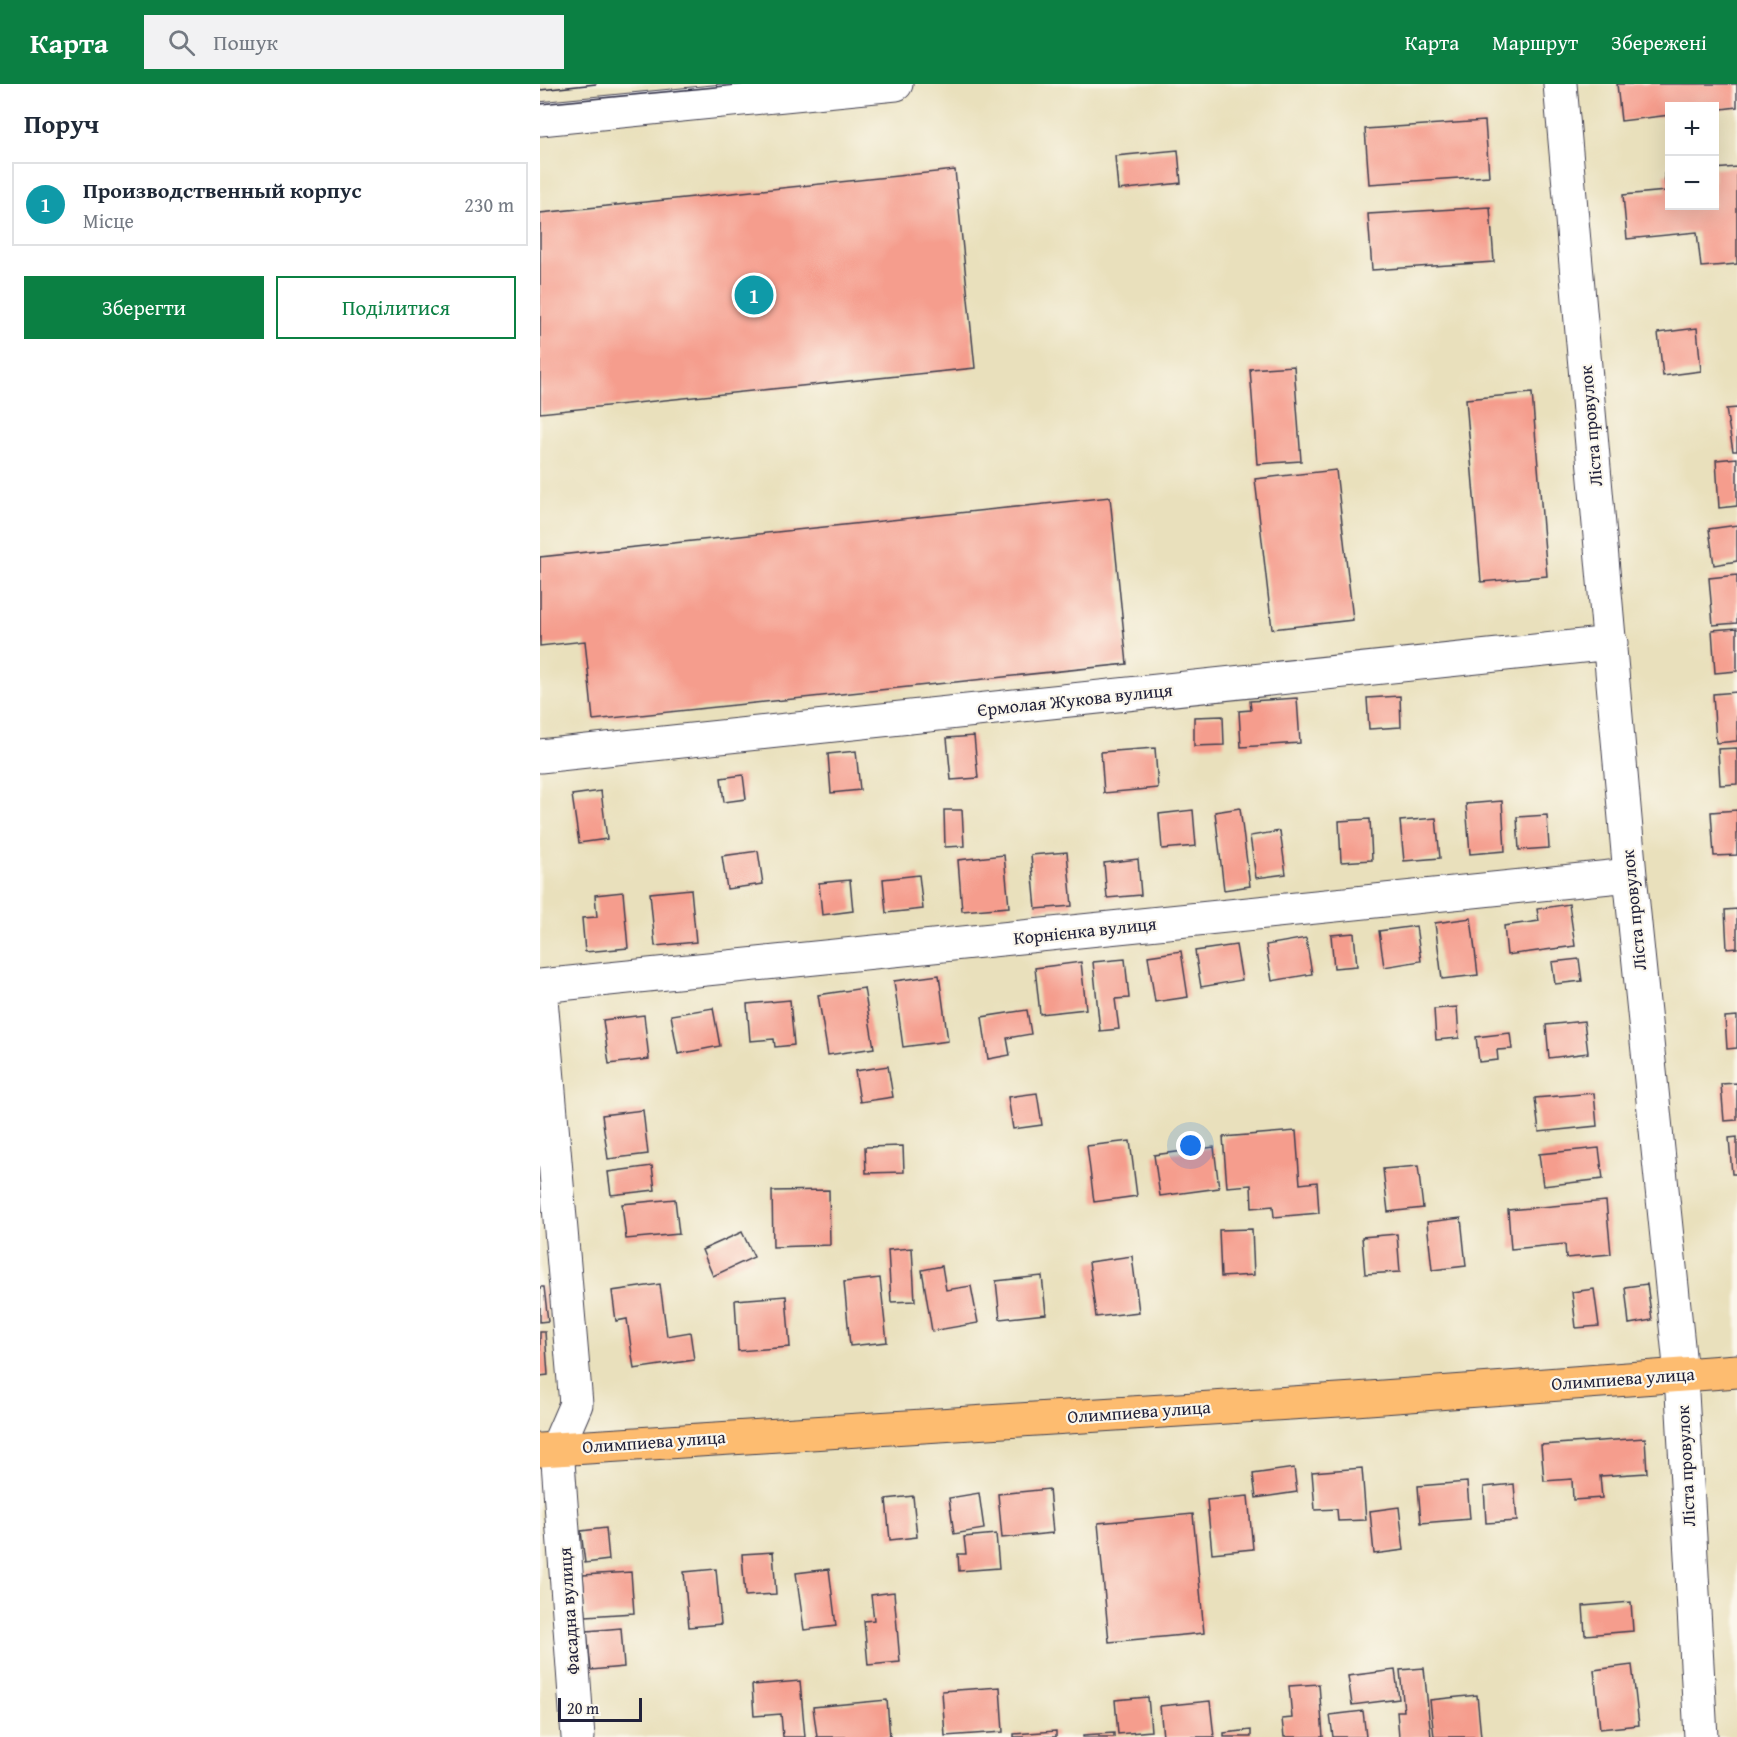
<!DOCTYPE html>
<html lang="uk">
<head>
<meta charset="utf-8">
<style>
	:root { --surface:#fff; --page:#f2f2f3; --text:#1f2937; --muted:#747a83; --line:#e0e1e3; --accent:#0b8043 }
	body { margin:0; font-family:"Gentium Book Plus",serif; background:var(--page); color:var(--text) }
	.controls { position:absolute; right:18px; top:18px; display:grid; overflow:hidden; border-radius:0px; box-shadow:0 6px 24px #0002 }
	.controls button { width:54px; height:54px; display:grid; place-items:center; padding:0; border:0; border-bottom:2px solid var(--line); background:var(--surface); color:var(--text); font:30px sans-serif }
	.scale { position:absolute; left:18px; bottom:15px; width:84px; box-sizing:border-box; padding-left:6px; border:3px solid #22223b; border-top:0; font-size:16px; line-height:21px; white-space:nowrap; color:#22223b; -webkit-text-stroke:4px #fbf7ec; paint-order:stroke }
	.you { position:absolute; left:651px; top:1062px; width:21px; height:21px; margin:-15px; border:4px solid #fff; border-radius:50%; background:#1a73e8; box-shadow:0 0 0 9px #1a73e833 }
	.badge { display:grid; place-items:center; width:39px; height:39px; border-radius:50%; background:var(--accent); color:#fff; font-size:20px; font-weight:700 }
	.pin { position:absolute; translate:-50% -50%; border:3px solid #fff; box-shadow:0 2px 6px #0006 }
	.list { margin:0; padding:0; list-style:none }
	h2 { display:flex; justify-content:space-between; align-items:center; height:78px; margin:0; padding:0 24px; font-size:26px }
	h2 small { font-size:20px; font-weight:400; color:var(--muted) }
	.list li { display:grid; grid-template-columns:39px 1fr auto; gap:18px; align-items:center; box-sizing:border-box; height:84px; margin:0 12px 12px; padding:0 12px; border:2px solid var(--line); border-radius:0px }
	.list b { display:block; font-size:22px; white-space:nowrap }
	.list p { margin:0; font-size:20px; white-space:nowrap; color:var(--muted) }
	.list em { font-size:20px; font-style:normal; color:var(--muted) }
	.actions { display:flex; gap:12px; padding:18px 24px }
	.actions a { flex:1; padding:14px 0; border:2px solid var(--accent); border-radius:0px; text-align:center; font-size:21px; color:var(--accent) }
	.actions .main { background:var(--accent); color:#fff }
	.icon { flex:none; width:33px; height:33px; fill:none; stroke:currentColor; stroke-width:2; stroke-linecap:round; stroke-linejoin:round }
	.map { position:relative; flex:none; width:1197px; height:1653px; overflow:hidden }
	header { display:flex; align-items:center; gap:36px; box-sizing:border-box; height:84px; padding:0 30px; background:var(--accent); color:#fff }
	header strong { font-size:28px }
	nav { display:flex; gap:33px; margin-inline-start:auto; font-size:21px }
	.search { width:420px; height:54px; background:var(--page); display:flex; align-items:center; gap:15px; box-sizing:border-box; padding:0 21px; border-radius:0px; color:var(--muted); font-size:22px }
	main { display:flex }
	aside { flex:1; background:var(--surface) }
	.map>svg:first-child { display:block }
	.building { fill:#f59d8d }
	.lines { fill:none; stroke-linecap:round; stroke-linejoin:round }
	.minor-casing { stroke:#403e4e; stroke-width:35 }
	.major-casing { stroke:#403e4e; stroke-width:35 }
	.minor { stroke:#fff; stroke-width:33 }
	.major { stroke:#fdbc70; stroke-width:33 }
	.tram { stroke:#22223b; stroke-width:1.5 }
	.labels { text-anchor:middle; stroke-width:4.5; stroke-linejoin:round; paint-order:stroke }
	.street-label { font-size:18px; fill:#22223b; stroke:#fbf7ec }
</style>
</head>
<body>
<header>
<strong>Карта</strong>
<div class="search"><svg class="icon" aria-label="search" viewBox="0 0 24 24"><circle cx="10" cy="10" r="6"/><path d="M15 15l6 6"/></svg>Пошук</div>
<nav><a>Карта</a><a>Маршрут</a><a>Збережені</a></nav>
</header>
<main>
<aside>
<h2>Поруч<small></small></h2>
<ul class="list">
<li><span class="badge" style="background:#0f9aa8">1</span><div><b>Производственный корпус</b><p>Місце</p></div><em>230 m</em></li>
</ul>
<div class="actions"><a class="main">Зберегти</a><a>Поділитися</a></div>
</aside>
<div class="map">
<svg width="1197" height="1653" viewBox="0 0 1197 1653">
	<rect width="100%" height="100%" fill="#fbf7ec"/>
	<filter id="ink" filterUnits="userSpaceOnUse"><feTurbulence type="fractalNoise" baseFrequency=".0167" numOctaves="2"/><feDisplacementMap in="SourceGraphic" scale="12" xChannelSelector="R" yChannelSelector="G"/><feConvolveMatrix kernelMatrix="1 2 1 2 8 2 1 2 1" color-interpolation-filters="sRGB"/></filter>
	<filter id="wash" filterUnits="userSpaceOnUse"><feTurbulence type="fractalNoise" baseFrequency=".008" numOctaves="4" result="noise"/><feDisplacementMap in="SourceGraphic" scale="24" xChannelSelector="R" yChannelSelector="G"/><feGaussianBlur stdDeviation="1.35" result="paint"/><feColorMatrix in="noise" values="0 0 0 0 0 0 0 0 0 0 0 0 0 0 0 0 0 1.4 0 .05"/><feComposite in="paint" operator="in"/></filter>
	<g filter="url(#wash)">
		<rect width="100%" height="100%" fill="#e9e0bc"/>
		<g id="blocks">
			<path class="building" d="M1077 0H1197V23L1174 26V22H1130V31L1081 37Z
				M945 37 949 92 829 100 825 45Z
				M638 66 641 99 578 106 575 72Z
				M1197 83V180L1161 183 1157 148 1087 155 1083 111 1126 107 1124 90H1130V122H1174V85Z
				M415 86 435 284 0 329V129Z
				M950 123 954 178 832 186 828 130Z
				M1157 244 1161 287 1123 292 1118 249Z
				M754 282 761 377 717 380 710 285Z
				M992 309 1007 492 941 498 926 315Z
				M1197 324V367H1193L1186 325Z
				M1197 374V422L1179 424 1176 376Z
				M796 386 813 536 732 545 715 395Z
				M570 413 587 580 53 636 45 557 0 562V473Z
				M1197 441V477L1174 481 1169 445Z
				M1197 491V539L1173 541 1169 494Z
				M1197 544V587L1175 589 1172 546Z
				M1197 608V657L1176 659 1173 610Z
				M860 612 861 643 829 645 827 614Z
				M757 614 760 659 701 663 699 627 711 626 710 617Z
				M683 632 684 661 654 662V633Z
				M434 652 438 694 411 696 407 654Z
				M615 664 618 704 564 709 561 668Z
				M1197 664V700L1180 701 1178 665Z
				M316 667 320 706 291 709 288 670Z
				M203 691 206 715 184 718 181 694Z
				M61 707 67 755 39 759 32 711Z
				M962 717 965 767 930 770 926 720Z
				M700 724 710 802 684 806 675 728Z
				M404 726H422L424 762 405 763Z
				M653 726 656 762 622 765 619 730Z
				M1197 726V771L1174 772 1171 728Z
				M1007 731 1009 764 979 766 977 733Z
				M896 734 900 774 864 777 860 737Z
				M830 735 832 776 801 778 799 737Z
				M740 747 746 790 716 794 710 752Z
				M218 767 223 800 187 805 182 772Z
				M527 768 532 822 496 825 491 771Z
				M464 771 469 823 422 827 418 776Z
				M598 775 601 811 567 814 564 779Z
				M379 791 383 825 346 829 343 795Z
				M310 796 313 827 282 831 279 799Z
				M151 805 156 858 115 862 110 809Z
				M83 808 88 864 45 868 42 834 57 833 55 811Z
				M1029 820 1035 862 967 871 964 842 999 837 997 825Z
				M1197 825V864L1187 865 1185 826Z
				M931 834 938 891 902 895 895 839Z
				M876 842 881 877 844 883 839 847Z
				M814 849 817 882 794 884 791 851Z
				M766 854 772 890 732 897 726 861Z
				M696 861 702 896 661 903 655 867Z
				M641 867 648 913 615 918 608 872Z
				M585 875 589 914 575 915 579 945 560 947 553 878Z
				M1039 875 1042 897 1015 900 1012 878Z
				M541 878 546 925 500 930 495 884Z
				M399 891 408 957 363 963 354 897Z
				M324 904 334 964 288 971 278 911Z
				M250 916 254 961 235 963 234 955 210 957 207 920Z
				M917 923 919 954 896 956 894 925Z
				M173 924 180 962 138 970 131 931Z
				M487 926 491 950 467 954 470 971 448 975 442 933Z
				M104 931 109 975 69 980 63 936Z
				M1197 932V964L1187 965 1185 933Z
				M1044 937 1048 969 1009 974 1006 941Z
				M970 949 972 965 957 966 958 976 939 978 936 953Z
				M348 982 353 1013 320 1018 315 987Z
				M1197 999V1036L1184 1037 1181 1000Z
				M497 1009 502 1041 473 1045 468 1013Z
				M1054 1009 1057 1042 999 1048 995 1014Z
				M103 1026 108 1070 68 1075 62 1031Z
				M756 1047 760 1100 777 1098 779 1129 734 1133 733 1122 712 1124 711 1101 687 1103 683 1053Z
				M1197 1053V1090H1192L1189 1054Z
				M590 1057 597 1112 554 1118 547 1062Z
				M363 1062 364 1088 326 1089 325 1063Z
				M674 1063 679 1104 620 1112 614 1071Z
				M1059 1064 1063 1095 1003 1102 999 1070Z
				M112 1082 115 1106 71 1111 68 1088Z
				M878 1082 883 1124 848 1128 843 1085Z
				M289 1106 290 1161 233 1163 232 1107Z
				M135 1115 139 1150 86 1155 82 1120Z
				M1066 1117 1071 1170 1026 1174 1025 1160 971 1165 968 1126Z
				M921 1134 926 1182 892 1186 887 1138Z
				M712 1145 714 1191 681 1193 679 1146Z
				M202 1148 214 1173 173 1192 162 1166Z
				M857 1150 860 1188 825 1190 822 1153Z
				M372 1164 375 1217 351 1218 348 1166Z
				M592 1172 599 1228 556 1233 549 1178Z
				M402 1182 406 1206 431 1202 438 1239 392 1247 382 1186Z
				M502 1192 506 1230 460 1235 456 1197Z
				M340 1194 347 1258 310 1262 304 1198Z
				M120 1200 127 1252 150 1248 154 1276 94 1285 87 1235 76 1237 72 1207Z
				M1107 1200 1112 1236 1089 1240 1085 1203Z
				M0 1203H4L8 1237 0 1238Z
				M1054 1205 1059 1242 1036 1244 1032 1208Z
				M246 1212 250 1263 198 1267 195 1216Z
				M0 1248H5L8 1291 0 1292Z
				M1105 1354 1107 1389 1060 1392 1062 1414 1033 1416 1032 1395 1004 1397 1001 1361Z
				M754 1384 757 1408 716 1414 713 1390Z
				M822 1384 826 1436 798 1437 797 1425 775 1426 772 1388Z
				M927 1398 930 1435 881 1439 878 1402Z
				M974 1400 977 1437 946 1439 944 1403Z
				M509 1405 513 1449 462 1454 458 1410Z
				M439 1409 444 1445 414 1450 409 1414Z
				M373 1412 377 1453 350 1456 346 1415Z
				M708 1412 713 1465 672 1469 667 1416Z
				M859 1423 864 1466 834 1470 830 1427Z
				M653 1430 664 1549 569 1558 558 1439Z
				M66 1444 69 1476 45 1479 41 1447Z
				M456 1450 459 1484 419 1487 418 1470H426L424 1453Z
				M233 1468 236 1510 205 1512 202 1470Z
				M176 1485 181 1540 149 1543 144 1488Z
				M289 1485 296 1542 264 1546 256 1489Z
				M91 1488 94 1529 46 1532 43 1491Z
				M354 1508 360 1578 328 1581 324 1537 334 1536 331 1511Z
				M1091 1518 1093 1547 1045 1551 1043 1522Z
				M81 1544 84 1583 51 1586 47 1547Z
				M1092 1581 1099 1641 1060 1645 1054 1586Z
				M884 1584 891 1653H859L857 1627H864L860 1586Z
				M855 1586 859 1615 812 1621 808 1592Z
				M260 1597 265 1653H243L241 1630 214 1632 212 1601Z
				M779 1600 783 1653H744L742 1635 752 1634 749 1602Z
				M460 1603 463 1648 405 1652 402 1607Z
				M937 1611 941 1653H894L890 1616Z
				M608 1613 611 1647 578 1650 575 1616Z
				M347 1616 350 1653H277L273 1623Z
				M670 1617 674 1653H623L620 1622Z
				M823 1627 826 1653H793L790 1631Z
				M711 1646V1653H684V1649Z
				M516 1647V1653H474V1650Z
				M574 1649V1653H543V1651Z"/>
		</g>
	</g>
	<g filter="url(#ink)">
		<use href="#blocks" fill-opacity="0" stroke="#403e4e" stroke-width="1.5"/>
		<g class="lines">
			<defs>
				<path id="minor" d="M1020 0 1090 791 1141 1291 1161 1653
					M0 35 356 0
					M0 672 1071 559
					M0 902 1090 791
					M0 903 36 1320 17 1364 38 1653"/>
				<path id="major" d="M0 1366 815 1315 1197 1287"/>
			</defs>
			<use href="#minor" class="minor-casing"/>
			<use href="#major" class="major-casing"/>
			<use href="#minor" class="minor"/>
			<use href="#major" class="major"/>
			<path class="tram" d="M0 6 56 0
				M0 20 206 0"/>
		</g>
	</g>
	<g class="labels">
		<g class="street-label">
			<text transform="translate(1051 342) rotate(-95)" y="6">Ліста провулок</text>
			<text transform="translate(535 616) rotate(-6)" y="6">Єрмолая Жукова вулиця</text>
			<text transform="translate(1094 826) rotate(-96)" y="6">Ліста провулок</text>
			<text transform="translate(545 847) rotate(-6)" y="6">Корнієнка вулиця</text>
			<text transform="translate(1083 1295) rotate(-4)" y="6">Олимпиева улица</text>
			<text transform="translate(599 1328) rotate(-4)" y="6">Олимпиева улица</text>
			<text transform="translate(114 1358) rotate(-4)" y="6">Олимпиева улица</text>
			<text transform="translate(1146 1382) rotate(-93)" y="6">Ліста провулок</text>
			<text transform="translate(29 1527) rotate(-94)" y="6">Фасадна вулиця</text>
		</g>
	</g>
</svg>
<div class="controls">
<button>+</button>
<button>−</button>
</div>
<div class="scale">20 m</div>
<div class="you"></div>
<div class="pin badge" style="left:214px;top:211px;background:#0f9aa8">1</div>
</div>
</main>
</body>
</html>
